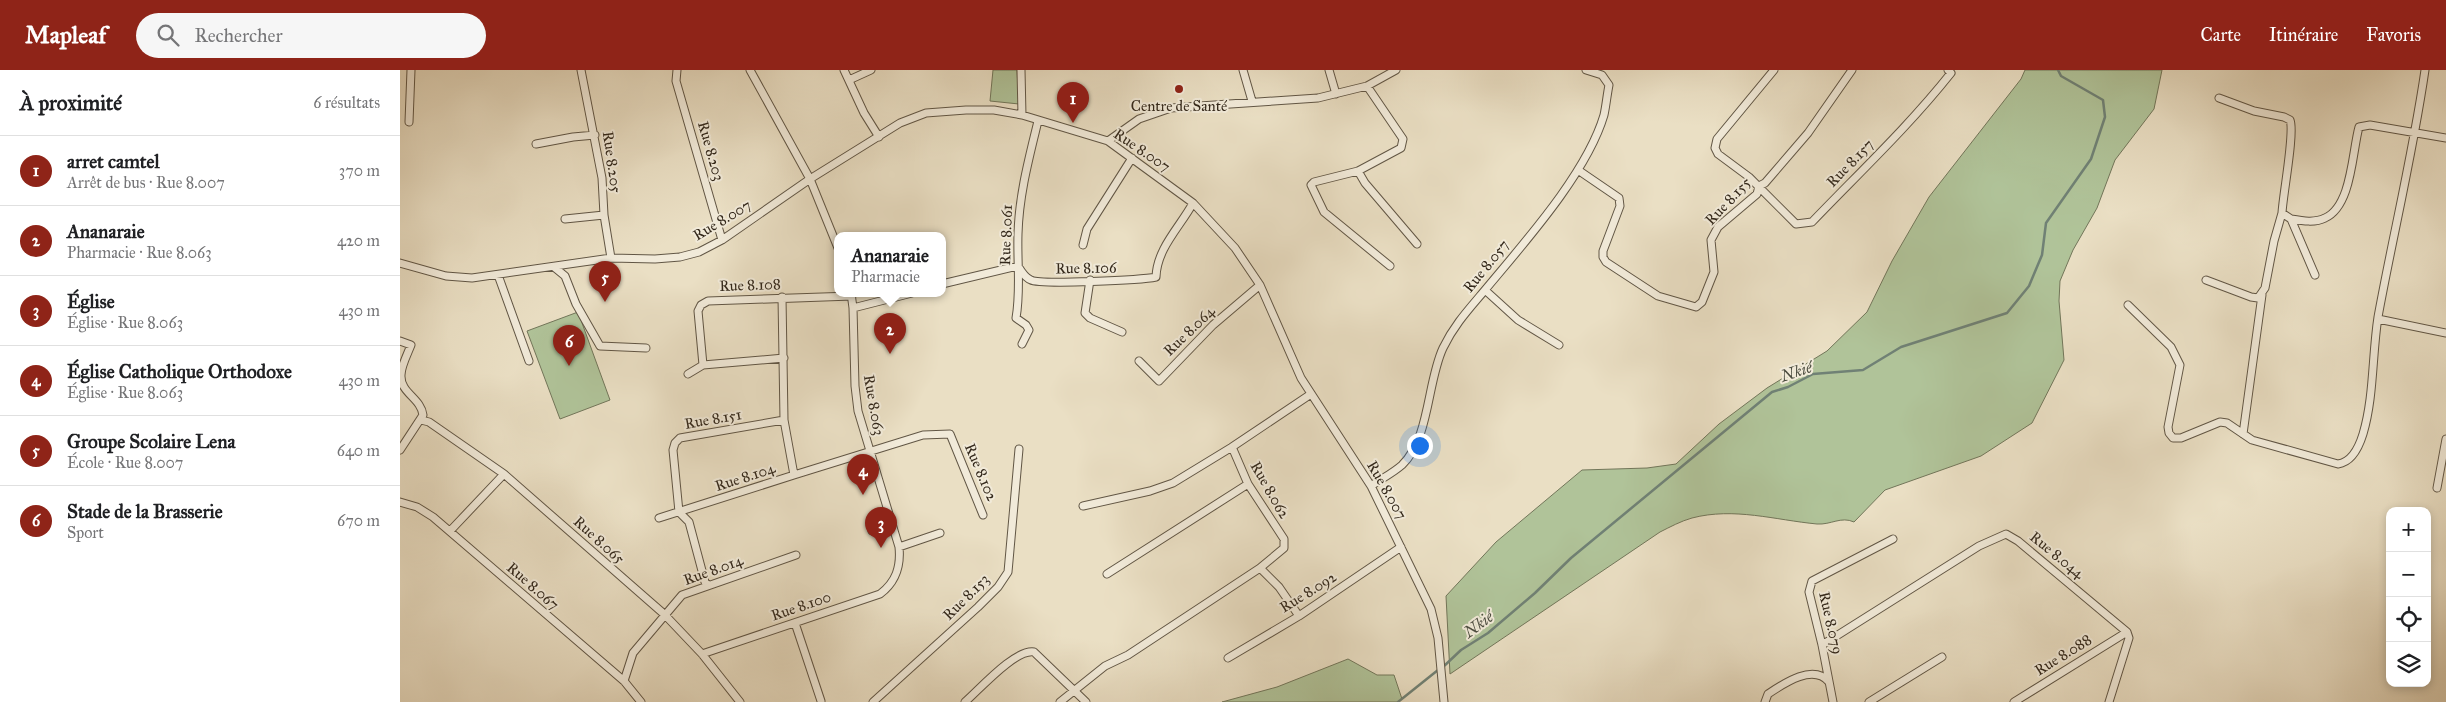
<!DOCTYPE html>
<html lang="fr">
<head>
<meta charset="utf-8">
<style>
	:root { --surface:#fff; --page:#f6f6f6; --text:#202124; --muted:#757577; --line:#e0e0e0; --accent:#8f2418 }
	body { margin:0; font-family:"IM FELL Great Primer",serif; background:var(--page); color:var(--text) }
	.controls { position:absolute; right:15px; bottom:15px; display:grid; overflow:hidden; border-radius:10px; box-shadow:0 2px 8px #0003 }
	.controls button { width:45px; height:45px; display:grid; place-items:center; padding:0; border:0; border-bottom:1px solid var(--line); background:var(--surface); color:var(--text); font:25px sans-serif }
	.you { position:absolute; left:1019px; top:375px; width:18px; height:18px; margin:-12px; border:4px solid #fff; border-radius:50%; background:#1a73e8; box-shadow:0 0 0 8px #1a73e833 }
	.badge { display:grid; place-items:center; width:32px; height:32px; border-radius:50%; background:var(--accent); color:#fff; font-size:16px; font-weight:700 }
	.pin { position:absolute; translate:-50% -41px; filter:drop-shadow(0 1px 2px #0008) }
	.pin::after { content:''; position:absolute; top:26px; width:18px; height:15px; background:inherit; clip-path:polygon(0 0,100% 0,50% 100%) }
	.popup { position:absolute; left:434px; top:162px; width:112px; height:65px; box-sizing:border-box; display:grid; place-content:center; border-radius:10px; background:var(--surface); filter:drop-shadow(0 1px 4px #0005); font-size:16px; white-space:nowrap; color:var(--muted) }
	.popup b { font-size:19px; color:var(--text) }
	.popup::after { content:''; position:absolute; left:50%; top:100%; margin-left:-10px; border:10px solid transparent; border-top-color:var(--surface) }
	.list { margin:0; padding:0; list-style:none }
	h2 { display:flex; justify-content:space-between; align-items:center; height:65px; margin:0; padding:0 20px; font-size:21px }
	h2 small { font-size:16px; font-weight:400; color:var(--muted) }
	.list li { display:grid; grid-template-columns:32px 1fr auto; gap:15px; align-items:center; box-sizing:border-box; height:70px; padding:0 20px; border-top:1px solid var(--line) }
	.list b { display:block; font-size:19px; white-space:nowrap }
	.list p { margin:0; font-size:16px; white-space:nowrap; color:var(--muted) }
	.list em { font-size:16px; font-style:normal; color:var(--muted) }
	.icon { flex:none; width:28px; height:28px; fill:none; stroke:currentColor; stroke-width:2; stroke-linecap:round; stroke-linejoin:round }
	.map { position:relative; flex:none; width:2046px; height:632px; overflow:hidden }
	header { display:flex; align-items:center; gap:30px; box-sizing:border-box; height:70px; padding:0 25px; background:var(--accent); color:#fff }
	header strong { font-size:24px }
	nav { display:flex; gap:28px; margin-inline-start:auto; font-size:18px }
	.search { width:350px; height:45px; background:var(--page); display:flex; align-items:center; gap:12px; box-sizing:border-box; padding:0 18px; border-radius:28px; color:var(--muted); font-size:19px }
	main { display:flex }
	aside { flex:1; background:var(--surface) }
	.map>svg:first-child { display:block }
	.green { fill:#b0c399; stroke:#72765a }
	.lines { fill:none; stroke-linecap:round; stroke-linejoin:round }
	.stream { stroke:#708175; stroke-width:2.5 }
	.street-casing { stroke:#615645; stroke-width:9 }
	.street { stroke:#f1ead9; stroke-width:7 }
	.poi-dot { fill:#8f2418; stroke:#f1ead9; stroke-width:2 }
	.labels { text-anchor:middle; stroke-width:4; stroke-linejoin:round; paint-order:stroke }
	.poi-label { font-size:15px; fill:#33281b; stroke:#f1ead9 }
	.street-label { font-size:15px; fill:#33281b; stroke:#f1ead9 }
	.water-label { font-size:16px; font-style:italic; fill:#4c4d40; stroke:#f1ead9 }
</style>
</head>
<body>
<header>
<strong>Mapleaf</strong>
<div class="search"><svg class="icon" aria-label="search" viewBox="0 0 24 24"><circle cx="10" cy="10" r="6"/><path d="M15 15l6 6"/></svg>Rechercher</div>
<nav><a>Carte</a><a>Itinéraire</a><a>Favoris</a></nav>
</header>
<main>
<aside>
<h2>À proximité<small>6 résultats</small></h2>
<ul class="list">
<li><span class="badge">1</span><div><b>arret camtel</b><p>Arrêt de bus · Rue 8.007</p></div><em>370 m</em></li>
<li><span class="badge">2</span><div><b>Ananaraie</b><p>Pharmacie · Rue 8.063</p></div><em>420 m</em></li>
<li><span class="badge">3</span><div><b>Église</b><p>Église · Rue 8.063</p></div><em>430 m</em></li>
<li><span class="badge">4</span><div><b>Église Catholique Orthodoxe</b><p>Église · Rue 8.063</p></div><em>430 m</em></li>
<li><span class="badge">5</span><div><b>Groupe Scolaire Lena</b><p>École · Rue 8.007</p></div><em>640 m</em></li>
<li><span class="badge">6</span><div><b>Stade de la Brasserie</b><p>Sport</p></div><em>670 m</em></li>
</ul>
</aside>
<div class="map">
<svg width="2046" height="632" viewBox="0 0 2046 632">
	<rect width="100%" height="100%" fill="#eadfc4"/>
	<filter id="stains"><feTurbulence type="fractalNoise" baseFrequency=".004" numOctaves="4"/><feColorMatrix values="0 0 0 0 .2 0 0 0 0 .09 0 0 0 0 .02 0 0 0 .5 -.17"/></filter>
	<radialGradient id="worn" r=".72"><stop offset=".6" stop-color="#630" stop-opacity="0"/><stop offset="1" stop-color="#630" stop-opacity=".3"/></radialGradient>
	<path class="green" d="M593 0H617L619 34 590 31Z
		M1625 0H1762L1754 39 1715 90 1697 138 1673 180 1660 211 1659 231 1664 290 1632 353 1581 386 1485 420 1454 452C1441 446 1431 455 1417 454 1375 450 1334 437 1292 448 1281 451 1270 457 1260 462L1050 604 1046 526 1096 472 1182 400 1247 398 1276 394 1319 354 1367 318 1427 281 1467 242 1492 191 1529 127 1621 9Z
		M178 242 210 330 160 349 127 261Z
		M948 589 977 605H994L1002 629 999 632H822L877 617Z"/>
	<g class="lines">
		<path class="stream" d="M1043 597 1061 580 1088 563 1135 523 1171 488 1372 322 1388 317 1413 304 1463 300 1501 277 1607 243 1629 216 1642 185 1646 153 1691 89 1705 47 1703 30 1661 6 1658 0
			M998 632 1038 600"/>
		<defs>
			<path id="street" d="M181 0 202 108 204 145 211 188
				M277 0 276 11 322 170
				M350 0 410 109 438 178
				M444 0 464 43 479 67
				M621 0 622 45
				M843 0 852 31
				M929 0 936 24
				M1374 0 1317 69 1315 78 1318 84 1349 107 1396 154 1412 152C1459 103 1509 56 1551 3L1548 0
				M449 10 471 0
				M967 16 1003 69 1001 78 958 101 914 112 911 115 924 142 990 196
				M1819 28 1854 41 1884 47 1890 50C1895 62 1883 124 1882 143L1891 149 1915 205
				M9 52 11 0
				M708 71 739 49 771 38 918 28 967 16 996 0
				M136 74 173 67 195 65
				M1178 100 1219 128 1220 136 1203 181V187L1206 192 1258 226 1296 237 1302 232 1314 202 1311 170 1318 157 1357 124 1359 116 1365 113 1408 63 1452 0
				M958 101 965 113 1017 174
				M165 149 204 145
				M1891 149C1903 151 1915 153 1925 148 1952 136 1952 82 1959 57L1970 55 2046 68
				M683 175 687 159 732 88
				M0 193 46 206 72 208 211 188 255 189 280 187 299 182 322 170 410 109 500 53 526 43 566 40H594L622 45 708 71 793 133 835 178 860 215 901 308 971 416 1031 539 1038 568 1044 632
				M154 197 165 206 176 234 200 276 246 278
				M98 205 129 291
				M690 210 685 243 690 248 722 262
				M1806 210 1851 227 1858 228 1865 218 1874 171 1882 143
				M542 214 618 196C621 201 625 208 631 210 640 215 742 210 756 207 757 178 780 157 793 133
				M1085 220 1118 250 1159 275
				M451 223 453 238 455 316 458 341 499 477 540 463
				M1728 235 1771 277 1780 295 1768 357 1769 363 1773 368H1781L1820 352 1827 353 1852 370 1938 394C1952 392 1959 377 1963 364 1974 327 1972 286 1978 247 1993 165 2013 83 2025 0
				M453 238 512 223
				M1978 249 2046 263
				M0 271 11 275C8 283 1 296 1 305 0 323 21 328 23 345L0 380
				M622 274 629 260 626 255 616 248C621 220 617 192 618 164 619 125 629 88 638 51
				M384 288 303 295 298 241 301 235 308 231 452 226
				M739 291 759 311 813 255 860 215
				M288 304 303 295
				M21 350 29 352 104 404 264 544 302 584 340 632
				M1843 364 1862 225
				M394 405 523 365 550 364 583 445
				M971 416C981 409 993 403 1002 395 1030 368 1027 312 1043 278 1054 255 1069 239 1085 220 1124 173 1187 103 1204 45 1206 36 1207 25 1209 15L1202 5 1186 0
				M2037 418 2046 369
				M0 432 17 437 33 447 224 611 241 632
				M683 436 750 421 773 413 832 377
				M259 448 394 405 384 350
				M50 461 104 404
				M472 461 492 454
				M707 504 848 414
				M308 515 305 512 289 452 279 442 273 380 275 373 280 368 384 350 382 227
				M899 546 879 517 860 498 884 478V469L848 414 832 377 911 324
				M395 553 421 631
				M1422 575 1579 476 1606 464 1618 471 1727 562 1729 568 1709 632
				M302 584 480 524C496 512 501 497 499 477
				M828 588 899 546 1001 477
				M224 611 233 583 282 525 396 485
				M473 632 578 537 598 517 608 502 619 379
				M565 632C580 619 615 579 634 582L686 632
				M660 632 705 596 728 585 860 498
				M1365 632 1368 624C1383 614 1413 593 1429 612
				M1433 632 1422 575 1409 522 1412 511 1493 469
				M1469 632 1542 587
				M1614 632 1727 562"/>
		</defs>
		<use href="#street" class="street-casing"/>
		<use href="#street" class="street"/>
	</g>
	<circle class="poi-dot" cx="779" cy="19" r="5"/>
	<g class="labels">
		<g class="poi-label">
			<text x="779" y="41">Centre de Santé</text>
		</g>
		<g class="street-label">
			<text transform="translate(742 80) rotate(34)" y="5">Rue 8.007</text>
			<text transform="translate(311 81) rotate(74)" y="5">Rue 8.203</text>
			<text transform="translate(212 92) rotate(82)" y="5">Rue 8.205</text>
			<text transform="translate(1450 93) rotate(-46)" y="5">Rue 8.157</text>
			<text transform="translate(1328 131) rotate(-47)" y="5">Rue 8.155</text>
			<text transform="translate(322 150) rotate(-31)" y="5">Rue 8.007</text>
			<text transform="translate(606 165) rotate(-88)" y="5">Rue 8.061</text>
			<text transform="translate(1086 196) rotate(-51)" y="5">Rue 8.057</text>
			<text transform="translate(686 198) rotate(-1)" y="5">Rue 8.106</text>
			<text transform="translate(350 215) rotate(-2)" y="5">Rue 8.108</text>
			<text transform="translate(789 261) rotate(-44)" y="5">Rue 8.064</text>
			<text transform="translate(474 335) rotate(80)" y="5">Rue 8.063</text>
			<text transform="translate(313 349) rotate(-10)" y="5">Rue 8.151</text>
			<text transform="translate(581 402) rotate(67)" y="5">Rue 8.102</text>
			<text transform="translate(345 407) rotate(-18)" y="5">Rue 8.104</text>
			<text transform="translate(870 420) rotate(60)" y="5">Rue 8.062</text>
			<text transform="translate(987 420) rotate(60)" y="5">Rue 8.007</text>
			<text transform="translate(199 470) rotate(42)" y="5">Rue 8.065</text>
			<text transform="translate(1657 485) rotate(39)" y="5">Rue 8.044</text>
			<text transform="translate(313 500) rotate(-20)" y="5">Rue 8.014</text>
			<text transform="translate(133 516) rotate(41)" y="5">Rue 8.067</text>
			<text transform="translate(908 522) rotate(-32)" y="5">Rue 8.092</text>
			<text transform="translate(566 527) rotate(-45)" y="5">Rue 8.153</text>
			<text transform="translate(401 536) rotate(-19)" y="5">Rue 8.100</text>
			<text transform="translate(1431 553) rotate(77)" y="5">Rue 8.079</text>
			<text transform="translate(1663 585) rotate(-32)" y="5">Rue 8.088</text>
		</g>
		<g class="water-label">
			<text transform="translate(1396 301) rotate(-19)" y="6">Nkié</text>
			<text transform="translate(1078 554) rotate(-37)" y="6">Nkié</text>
		</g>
	</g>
	<rect width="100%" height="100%" filter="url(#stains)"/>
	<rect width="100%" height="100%" fill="url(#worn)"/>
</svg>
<div class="controls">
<button>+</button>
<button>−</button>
<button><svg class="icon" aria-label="locate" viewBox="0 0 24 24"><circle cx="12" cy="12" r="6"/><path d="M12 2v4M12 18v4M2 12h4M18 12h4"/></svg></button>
<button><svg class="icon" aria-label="layers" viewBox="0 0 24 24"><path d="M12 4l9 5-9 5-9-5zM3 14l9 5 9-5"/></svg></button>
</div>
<div class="you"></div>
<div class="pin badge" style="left:673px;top:53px">1</div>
<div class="pin badge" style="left:490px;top:284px">2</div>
<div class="popup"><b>Ananaraie</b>Pharmacie</div>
<div class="pin badge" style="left:481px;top:478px">3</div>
<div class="pin badge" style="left:463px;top:425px">4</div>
<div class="pin badge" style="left:205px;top:232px">5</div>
<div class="pin badge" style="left:169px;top:296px">6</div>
</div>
</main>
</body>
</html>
